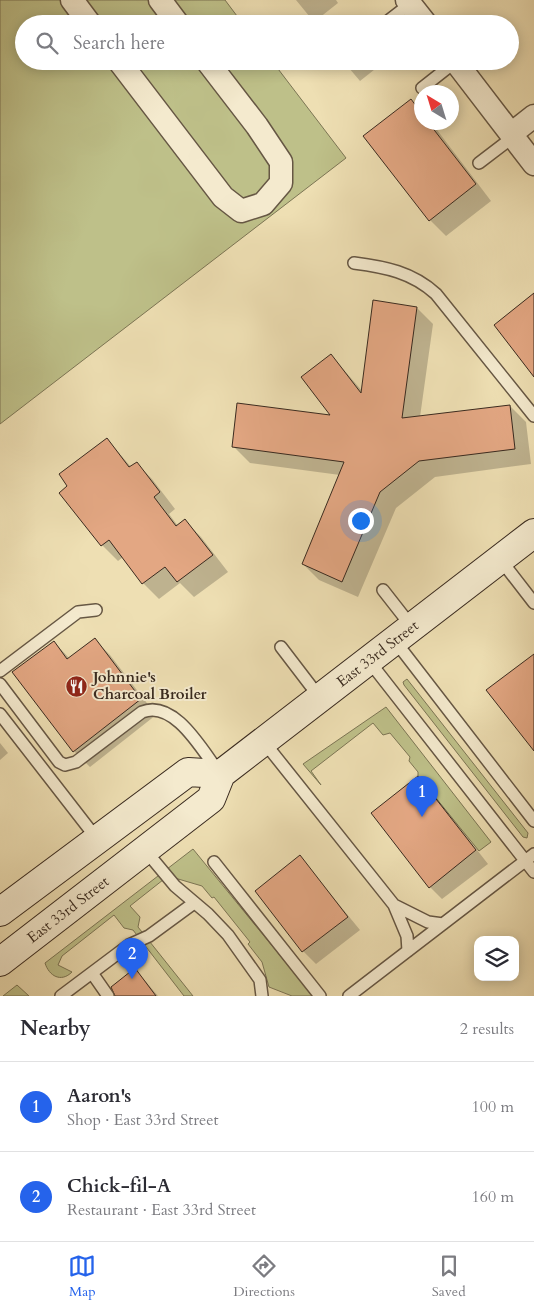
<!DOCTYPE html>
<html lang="en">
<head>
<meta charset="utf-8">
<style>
	:root { --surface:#fff; --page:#f2f2f3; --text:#2b2b33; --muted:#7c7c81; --line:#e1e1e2; --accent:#2563eb }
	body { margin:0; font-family:Cardo,serif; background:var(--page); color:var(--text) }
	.controls { position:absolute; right:15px; bottom:15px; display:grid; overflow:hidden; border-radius:10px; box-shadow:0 2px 12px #0003 }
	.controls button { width:45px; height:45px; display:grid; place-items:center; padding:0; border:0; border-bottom:1px solid var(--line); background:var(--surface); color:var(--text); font:25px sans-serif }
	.compass { position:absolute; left:414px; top:85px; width:45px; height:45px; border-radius:50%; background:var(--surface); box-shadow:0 2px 12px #0003; rotate:322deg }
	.you { position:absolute; left:360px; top:520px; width:18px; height:18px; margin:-12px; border:4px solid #fff; border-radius:50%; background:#1a73e8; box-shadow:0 0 0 8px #1a73e833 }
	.badge { display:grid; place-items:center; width:32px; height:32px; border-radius:50%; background:var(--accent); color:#fff; font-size:16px; font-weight:700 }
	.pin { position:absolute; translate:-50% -41px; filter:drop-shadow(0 1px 2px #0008) }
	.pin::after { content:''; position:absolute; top:26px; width:18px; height:15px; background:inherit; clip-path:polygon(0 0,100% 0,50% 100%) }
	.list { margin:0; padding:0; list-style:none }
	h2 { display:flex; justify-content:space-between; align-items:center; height:65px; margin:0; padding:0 20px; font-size:21px }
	h2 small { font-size:16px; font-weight:400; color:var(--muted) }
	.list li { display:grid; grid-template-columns:32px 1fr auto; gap:15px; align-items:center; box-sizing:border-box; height:90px; padding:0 20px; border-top:1px solid var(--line) }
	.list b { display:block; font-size:19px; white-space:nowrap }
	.list p { margin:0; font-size:16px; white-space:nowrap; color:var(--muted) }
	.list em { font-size:16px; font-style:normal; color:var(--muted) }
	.icon { flex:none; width:28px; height:28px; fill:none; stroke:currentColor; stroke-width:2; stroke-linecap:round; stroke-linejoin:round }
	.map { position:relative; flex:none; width:534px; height:996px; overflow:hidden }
	.search { position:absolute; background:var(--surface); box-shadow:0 2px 12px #0003; left:15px; right:15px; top:15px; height:55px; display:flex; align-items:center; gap:12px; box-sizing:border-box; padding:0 18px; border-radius:28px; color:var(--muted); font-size:19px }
	.sheet { height:245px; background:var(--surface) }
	nav { display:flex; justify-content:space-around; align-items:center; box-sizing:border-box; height:70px; border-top:1px solid var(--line); background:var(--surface); font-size:14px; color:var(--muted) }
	nav a { display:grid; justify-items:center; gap:2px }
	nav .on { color:var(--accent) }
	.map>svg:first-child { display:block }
	.green { fill:#bec089; stroke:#7c7554 }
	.shadow { fill:#0003 }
	.building { fill:#e3a783; stroke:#392a1f }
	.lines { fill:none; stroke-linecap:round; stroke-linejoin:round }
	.lane-casing { stroke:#665744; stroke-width:14 }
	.street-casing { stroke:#665744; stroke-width:25 }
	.secondary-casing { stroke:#392a1f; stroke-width:30 }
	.lane { stroke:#f4eace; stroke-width:11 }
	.street { stroke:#f4eace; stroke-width:22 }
	.secondary { stroke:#f4eace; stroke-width:28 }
	.labels { text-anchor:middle; stroke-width:4; stroke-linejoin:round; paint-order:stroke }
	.street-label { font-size:15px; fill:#392a1f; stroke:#f4eace }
	.poi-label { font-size:15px; font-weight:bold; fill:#392a1f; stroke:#f4eace; text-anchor:start }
</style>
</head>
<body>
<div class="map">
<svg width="534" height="996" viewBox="0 0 534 996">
	<rect width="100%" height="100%" fill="#eedfb3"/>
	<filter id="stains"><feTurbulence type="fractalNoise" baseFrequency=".004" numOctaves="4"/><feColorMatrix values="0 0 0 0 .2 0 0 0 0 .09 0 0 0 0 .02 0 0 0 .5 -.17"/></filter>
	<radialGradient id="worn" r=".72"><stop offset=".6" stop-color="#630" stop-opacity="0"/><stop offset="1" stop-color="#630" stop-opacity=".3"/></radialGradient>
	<path class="green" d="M0 0H225L243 24H24V61H272L346 158 0 424Z
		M407 679 528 833 527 838 523 837 404 685 403 682Z
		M386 707 491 842 479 851 418 776V772L409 761 410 757 390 733 383 735 373 723 311 771 321 785 303 764Z
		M193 849 313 996H292L269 987 262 962 248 944 250 942 214 897 212 898 202 886 168 876 130 906 140 917 138 927 193 996H184L133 930 124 928 114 915 62 956 58 965 72 972C61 983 49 976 45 963Z
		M17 985 29 996H3Z"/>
	<path class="shadow" d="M296 0H336L338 3 314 22Z
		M343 61H383L384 62 360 81Z
		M410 101 422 112V122H431L491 201 446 236 430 220Z
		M417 308 433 324 420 417 510 406 526 422 531 464 435 477 396 508 358 597 319 580 303 564 340 475 250 463 234 447 333 417 331 355 363 392Z
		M107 439 131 467 136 463 152 479 175 509 169 514 178 526 185 521 201 537 228 572 194 597 180 583 159 599 143 583 123 557 118 561 102 545 69 486Z
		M94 639 110 655 156 715 90 767 74 751 54 642 70 659Z
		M0 743 8 753 0 760Z
		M418 778 431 791 488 864 442 899 430 887Z
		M300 857 360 930 316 964 303 951 257 891Z
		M135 970 147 983 158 996H116Z"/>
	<path class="building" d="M411 99 422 114V122H428L476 184 429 221 363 136Z
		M534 293V377L494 325Z
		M373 300 417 307 402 418 510 405 515 449 419 461 380 492 342 582 302 564 344 462 232 447 237 403 330 415 301 377 331 354 361 393Z
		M107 438 129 467 137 462 160 492 154 497 176 526 185 519 213 555 177 582 165 567 142 584 109 540 101 546 59 493 67 486 59 474Z
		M95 638 141 699 73 752 12 672 54 641 67 659Z
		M534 654V751L486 690Z
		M418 776 476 850 429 888 371 813Z
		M300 855 348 917 302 952 255 891Z
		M135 968 156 996H115L111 987Z"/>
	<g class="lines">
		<defs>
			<path id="lane" d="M384 24 410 4
				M422 88 455 62
				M479 163 513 137
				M354 263C385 267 412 272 436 294L534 416
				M500 559 534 603
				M383 590 412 627
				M395 641 534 821
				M281 647 320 698
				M369 661 534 872
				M0 671 78 612 96 610
				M0 684 59 762 65 765 76 762 142 712C174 699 202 750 218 771
				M0 714 97 839
				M264 742 394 905 407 936 408 951
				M145 850 175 886 208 914 228 935 260 980 262 996
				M214 862 320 996
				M394 905 428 922 443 924
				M92 973 108 996
				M61 996 129 945 149 936 194 903
				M349 996 534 854"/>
			<path id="street" d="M72 0 90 24
				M160 0 178 24
				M407 0 426 24
				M119 61 223 197 241 211 263 204 281 183V162L257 126 207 61
				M455 61 534 164
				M511 134 534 116"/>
			<g id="secondary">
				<path d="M0 912 188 772 221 774"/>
				<path id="s1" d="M0 962 211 799 221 774 534 533"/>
			</g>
		</defs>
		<use href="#lane" class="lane-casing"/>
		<use href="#street" class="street-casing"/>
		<use href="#secondary" class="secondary-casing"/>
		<use href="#lane" class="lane"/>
		<use href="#street" class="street"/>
		<use href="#secondary" class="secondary"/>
	</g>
	<defs>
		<symbol id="restaurant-disc" viewBox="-11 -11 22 22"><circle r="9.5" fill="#8f2418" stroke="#f4eace"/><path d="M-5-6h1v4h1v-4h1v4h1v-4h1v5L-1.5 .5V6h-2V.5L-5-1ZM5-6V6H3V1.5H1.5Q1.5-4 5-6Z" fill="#fff"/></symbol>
	</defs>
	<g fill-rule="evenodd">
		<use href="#restaurant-disc" x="64" y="674" width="25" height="25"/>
	</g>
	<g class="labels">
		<g class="street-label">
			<text dy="5" stroke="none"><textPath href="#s1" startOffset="491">East 33rd Street</textPath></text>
			<text dy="5" stroke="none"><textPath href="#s1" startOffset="86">East 33rd Street</textPath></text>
		</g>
		<g class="poi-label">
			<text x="93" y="682">Johnnie's<tspan x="93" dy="17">Charcoal Broiler</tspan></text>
		</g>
	</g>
	<rect width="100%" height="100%" filter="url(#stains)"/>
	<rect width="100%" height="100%" fill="url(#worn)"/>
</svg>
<div class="controls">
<button><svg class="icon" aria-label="layers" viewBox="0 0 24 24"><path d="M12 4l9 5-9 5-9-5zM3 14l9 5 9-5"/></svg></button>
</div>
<svg class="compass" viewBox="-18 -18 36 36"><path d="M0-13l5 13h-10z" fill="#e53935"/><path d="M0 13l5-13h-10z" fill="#7c7c81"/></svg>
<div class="you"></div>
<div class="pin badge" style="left:422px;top:817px">1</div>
<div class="pin badge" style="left:132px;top:979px">2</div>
<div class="search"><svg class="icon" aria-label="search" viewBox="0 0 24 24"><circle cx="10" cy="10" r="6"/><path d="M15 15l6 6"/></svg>Search here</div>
</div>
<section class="sheet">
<h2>Nearby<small>2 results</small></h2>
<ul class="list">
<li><span class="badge">1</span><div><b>Aaron's</b><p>Shop · East 33rd Street</p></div><em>100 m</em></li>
<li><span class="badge">2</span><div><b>Chick-fil-A</b><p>Restaurant · East 33rd Street</p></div><em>160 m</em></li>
</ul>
</section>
<nav>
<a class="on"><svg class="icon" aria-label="map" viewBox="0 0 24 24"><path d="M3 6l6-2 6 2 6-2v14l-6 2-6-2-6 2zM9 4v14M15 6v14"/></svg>Map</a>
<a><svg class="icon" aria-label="directions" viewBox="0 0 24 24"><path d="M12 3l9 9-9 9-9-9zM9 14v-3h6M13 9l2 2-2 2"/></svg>Directions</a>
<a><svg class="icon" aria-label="saved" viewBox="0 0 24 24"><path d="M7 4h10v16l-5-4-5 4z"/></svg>Saved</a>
</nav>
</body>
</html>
